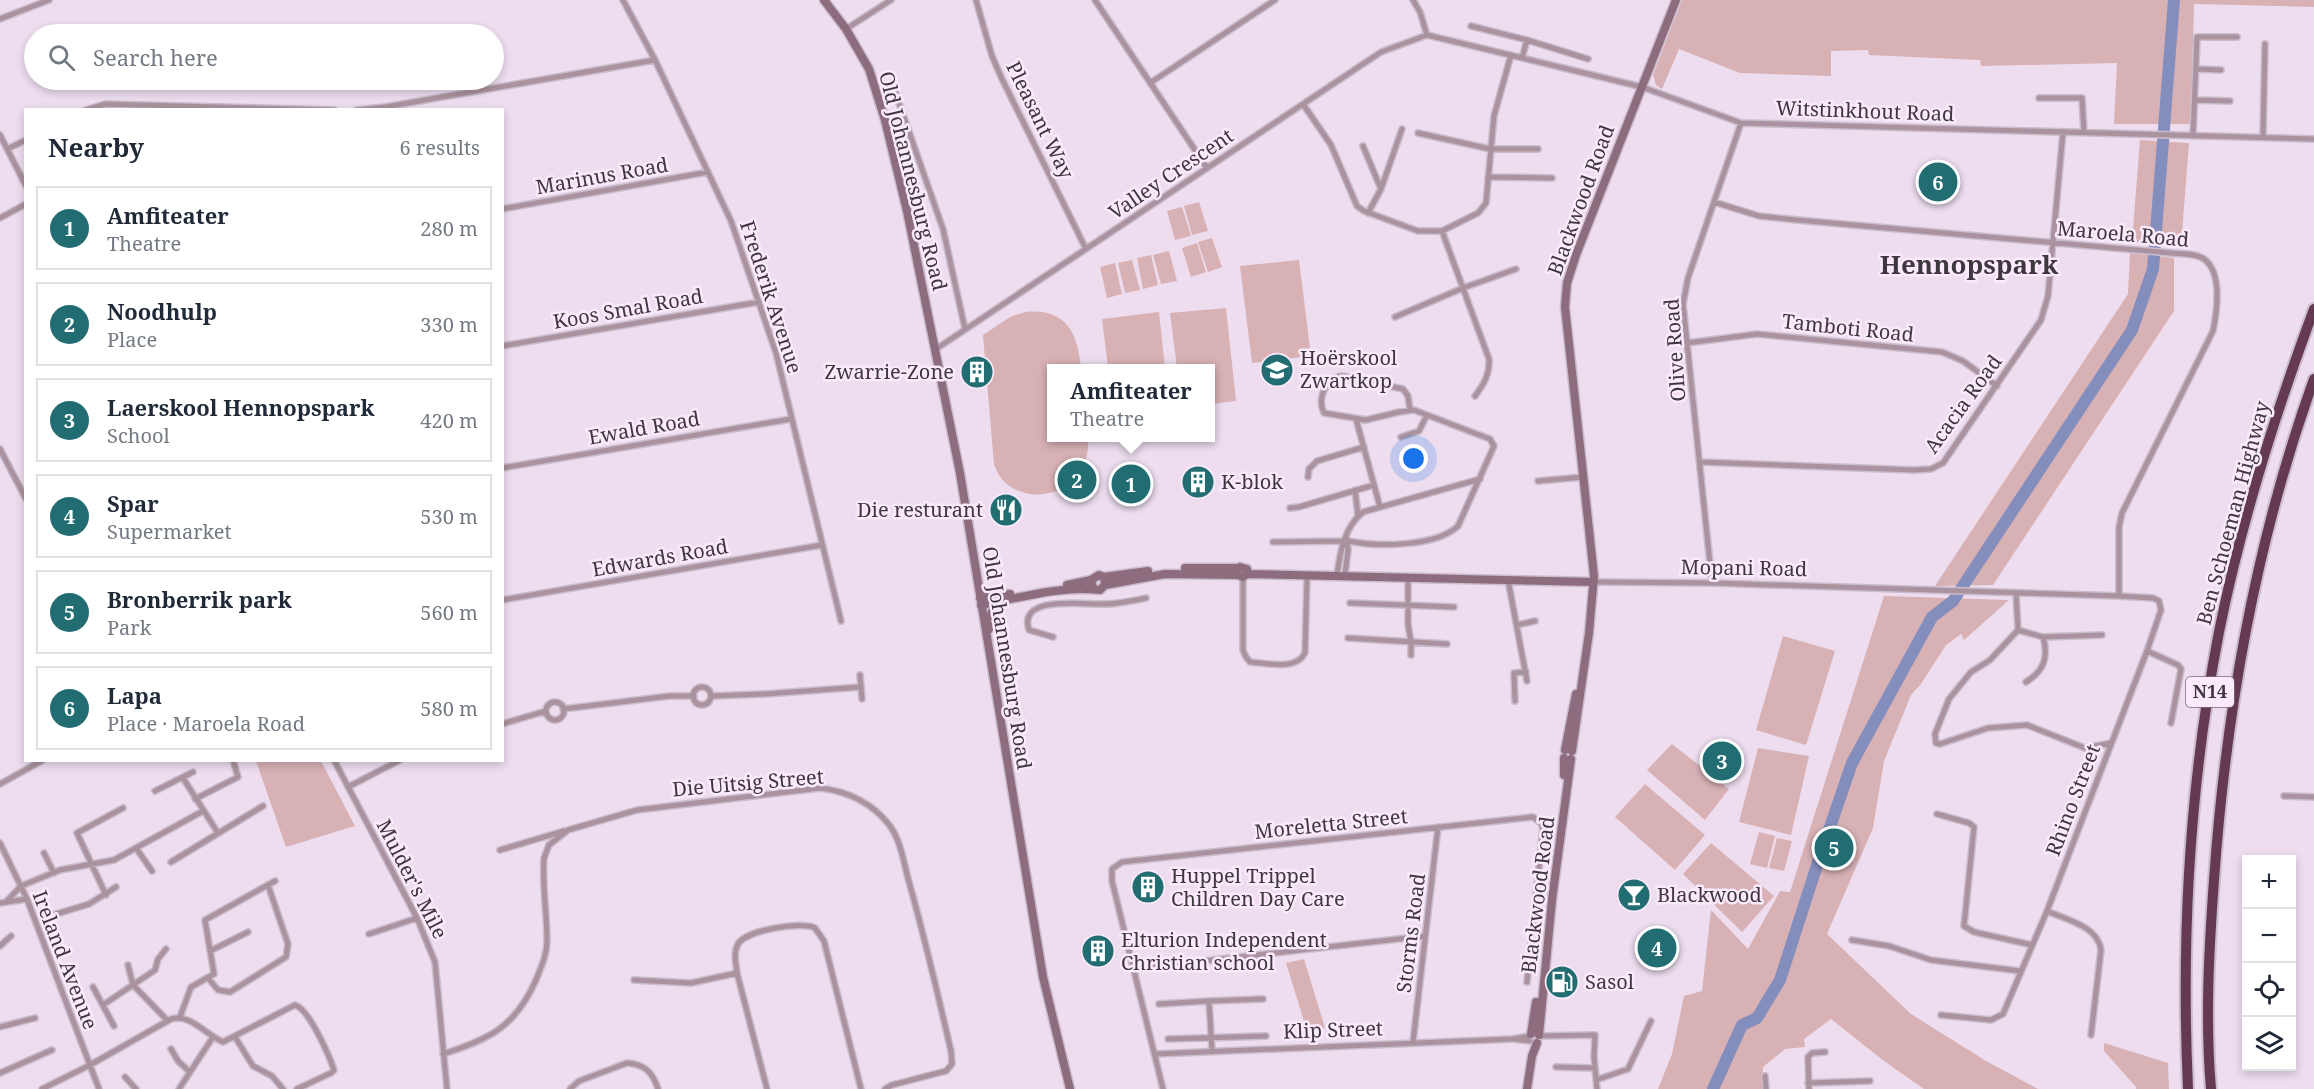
<!DOCTYPE html>
<html lang="en">
<head>
<meta charset="utf-8">
<style>
	:root { --surface:#fff; --page:#f2f2f3; --text:#1f2937; --muted:#747a83; --line:#e0e1e3; --accent:#216d72 }
	body { margin:0; font-family:"Noto Serif",serif; background:var(--page); color:var(--text) }
	.controls { position:absolute; right:18px; bottom:18px; display:grid; overflow:hidden; border-radius:0px; box-shadow:0 3px 9px #0003 }
	.controls button { width:54px; height:54px; display:grid; place-items:center; padding:0; border:0; border-bottom:2px solid var(--line); background:var(--surface); color:var(--text); font:30px sans-serif }
	.you { position:absolute; left:1414px; top:459px; width:21px; height:21px; margin:-15px; border:4px solid #fff; border-radius:50%; background:#1a73e8; box-shadow:0 0 0 9px #1a73e833 }
	.badge { display:grid; place-items:center; width:39px; height:39px; border-radius:50%; background:var(--accent); color:#fff; font-size:20px; font-weight:700 }
	.pin { position:absolute; translate:-50% -50%; border:3px solid #fff; box-shadow:0 2px 6px #0006 }
	.popup { position:absolute; left:1047px; top:364px; width:168px; height:78px; box-sizing:border-box; display:grid; place-content:center; border-radius:0px; background:var(--surface); filter:drop-shadow(0 2px 4px #0005); font-size:20px; white-space:nowrap; color:var(--muted) }
	.popup b { font-size:22px; color:var(--text) }
	.popup::after { content:''; position:absolute; left:50%; top:100%; margin-left:-12px; border:12px solid transparent; border-top-color:var(--surface) }
	.list { margin:0; padding:0; list-style:none }
	h2 { display:flex; justify-content:space-between; align-items:center; height:78px; margin:0; padding:0 24px; font-size:26px }
	h2 small { font-size:20px; font-weight:400; color:var(--muted) }
	.list li { display:grid; grid-template-columns:39px 1fr auto; gap:18px; align-items:center; box-sizing:border-box; height:84px; margin:0 12px 12px; padding:0 12px; border:2px solid var(--line); border-radius:0px }
	.list b { display:block; font-size:22px; white-space:nowrap }
	.list p { margin:0; font-size:20px; white-space:nowrap; color:var(--muted) }
	.list em { font-size:20px; font-style:normal; color:var(--muted) }
	.icon { flex:none; width:33px; height:33px; fill:none; stroke:currentColor; stroke-width:2; stroke-linecap:round; stroke-linejoin:round }
	.map { position:relative; flex:none; width:2314px; height:1089px; overflow:hidden }
	.search { position:absolute; background:var(--surface); box-shadow:0 3px 9px #0003; left:24px; top:24px; width:480px; height:66px; display:flex; align-items:center; gap:15px; box-sizing:border-box; padding:0 21px; border-radius:33px; color:var(--muted); font-size:22px }
	.panel { position:absolute; background:var(--surface); box-shadow:0 3px 9px #0003; left:24px; top:108px; width:480px; height:654px; border-radius:0px }
	.map>svg:first-child { display:block }
	.green { fill:#d8b1b5 }
	.lines { fill:none; stroke-linecap:round; stroke-linejoin:round }
	.river { stroke:#848ebd; stroke-width:12 }
	.street-casing { stroke:#cabccc; stroke-width:8 }
	.secondary-casing { stroke:#cabccc; stroke-width:11 }
	.highway-casing { stroke:#cabccc; stroke-width:14 }
	.street { stroke:#aa939e; stroke-width:5 }
	.secondary { stroke:#8d6c7d; stroke-width:8 }
	.highway { stroke:#653951; stroke-width:10 }
	.labels { text-anchor:middle; stroke-width:5; stroke-linejoin:round; paint-order:stroke }
	.shield { fill:#fbeafc; stroke:#776d77; stroke-width:1.5 }
	.shield-label { font-size:18px; font-weight:bold; fill:#3e373e }
	.street-label { font-size:20px; fill:#3e373e; stroke:#fbeafc }
	.poi-label { font-size:20px; fill:#3e373e; stroke:#fbeafc; text-anchor:start }
	.district-label { font-size:26px; font-weight:bold; fill:#3e373e; stroke:#fbeafc }
</style>
</head>
<body>
<div class="map">
<svg width="2314" height="1089" viewBox="0 0 2314 1089">
	<rect width="100%" height="100%" fill="#edddef"/>
	<path class="green" d="M1682 0H2314V7L2194 4 2191 124H2114L2117 63 1981 66 1980 60 1869 55 1868 50 1831 51V76L1740 73 1679 49 1662 89 1656 85 1653 75Z
		M2140 140 2189 143 2181 246 2132 242Z
		M1199 202 1208 231 1192 235 1184 206Z
		M1182 207 1191 236 1175 240 1167 211Z
		M1212 238 1222 267 1208 272 1198 242Z
		M1197 243 1206 272 1191 277 1182 248Z
		M1169 251 1177 281 1161 284 1153 255Z
		M2130 253 2174 258V311L1993 585 1935 586 2128 294Z
		M1151 255 1158 285 1143 289 1137 258Z
		M1132 260 1140 290 1125 293 1118 263Z
		M1299 260 1311 356 1252 363 1240 266Z
		M1115 263 1122 294 1107 298 1100 267Z
		M1226 308 1236 401 1211 404 1210 368H1177L1170 313Z
		M1025 312C1066 308 1078 333 1081 368H1052V438L1088 439C1092 503 1008 512 994 464L983 335 1010 317Z
		M1159 312 1165 368H1108L1102 319Z
		M1884 596 2009 600 1964 640 1961 634 1946 645 1921 684 1911 695 1884 761 1873 828 1827 934 1911 1014 1986 1061 2038 1089H1924L1884 1061 1831 1019 1804 1039 1805 1047 1785 1049 1763 1067 1762 1089H1658L1672 1054 1684 996 1702 991 1711 910 1748 949 1780 891 1790 892Z
		M1783 636 1835 651 1806 745 1756 730Z
		M1672 744 1729 789 1705 820 1647 770Z
		M1758 748 1809 756 1791 835 1739 822Z
		M256 761H321L355 826 286 847Z
		M1645 784 1705 835 1675 870 1615 817Z
		M1759 832 1775 836 1767 868 1750 864Z
		M1777 838 1792 841 1784 871 1769 868Z
		M1711 843 1774 896 1742 932 1683 874Z
		M1304 959 1325 1028 1308 1034 1286 963Z
		M2104 1043 2168 1063 2169 1089H2136V1087L2104 1051Z"/>
	<g class="lines">
		<path class="river" d="M1713 1089 1742 1025 1757 1018 1780 980 1819 859 1852 763 1932 617 1953 601 2132 330 2153 269 2174 0"/>
		<defs>
			<path id="street" d="M623 0 655 60 731 221 776 353 841 621
				M976 0 992 56 1002 79 1086 249
				M1095 0 1207 168
				M1413 0 1420 12 1427 35
				M0 19 49 0
				M1471 26 1527 40 1522 58
				M846 29 891 0
				M1427 35 1642 87 1741 123 2314 139
				M1527 40 1588 59
				M2197 69 2221 70
				M892 83 943 229 965 329
				M1150 83 1275 0
				M2039 98H2082L2084 132
				M2196 100 2230 101
				M1303 104 1331 145 1357 206 1364 211 1418 231H1442L1478 213 1486 203 1494 116 1511 55
				M86 110 105 104 334 110
				M357 110 385 107 655 60
				M1418 133 1490 149H1538
				M0 135 26 186
				M2193 136 2197 37H2237
				M2263 137 2265 44
				M1363 146 1381 189
				M7 149 26 140
				M1488 177 1552 178
				M1714 202 1759 216 1797 220 2171 253C2181 254 2196 253 2204 259 2223 273 2217 311 2213 331L2122 513 2119 527V596
				M502 209 708 172
				M1368 213 1381 189 1402 129
				M0 218 26 204
				M1442 231 1489 359C1490 374 1484 384 1475 396
				M1395 317 1463 288 1516 269
				M1687 343 1757 334 1942 352 1963 361 1997 386
				M502 346 759 302
				M936 349 1381 52 1427 35
				M1356 419 1380 507
				M1401 437 1419 431 1427 415
				M0 449 26 499
				M1700 462 1914 470 1931 469 1943 463 2041 320 2048 296 2063 132
				M502 468 791 419
				M1308 477 1309 469 1317 461 1364 447
				M1538 481 1583 477
				M1355 490 1358 516
				M1290 508 1299 507 1374 485
				M1348 541C1377 547 1436 547 1458 526L1494 446 1490 439 1414 410 1399 412 1366 420 1324 413C1317 399 1325 378 1342 376L1403 389 1408 396 1410 410
				M1273 542 1343 541
				M1337 575C1340 553 1344 527 1363 512L1480 479
				M1345 575 1348 550 1347 539
				M1243 577V650L1246 657 1250 662C1267 663 1296 671 1305 653L1307 577
				M1408 577V624L1411 642V655
				M1508 580 1527 681
				M1594 582 1712 583 2119 596 2153 598 2159 601 2161 610 2147 651 2047 911 2003 1014 1991 1020 1941 1015
				M1712 583 1683 304 1688 278 1741 123
				M2016 593 2018 630 2043 637 2102 635
				M502 600 822 545
				M1350 603 1454 607
				M1517 625 1535 621
				M2018 630 1990 660 1971 672 1949 699 1935 734 1936 743 1940 744 1988 728 2027 725 2085 748 2111 743
				M1053 637 1029 630C1017 594 1086 605 1105 604 1119 604 1132 601 1146 598
				M1348 638 1447 644
				M2147 651 2178 665 2181 669 2171 723
				M860 675 862 699
				M2026 682C2044 671 2049 657 2043 637
				M693 696a9 9 0 1 1 18 0a9 9 0 1 1-18 0Z
				M711 696 765 694 861 687
				M1515 701 1514 673 1526 672
				M546 711a9 9 0 1 1 18 0a9 9 0 1 1-18 0Z
				M563 709 670 696H694
				M502 724 546 711
				M334 760 417 918 435 962 447 1089
				M183 778 218 833
				M0 784 43 760
				M348 787 400 760
				M155 791 193 772
				M2284 796 2314 797
				M195 799 238 777 233 760
				M1937 814 1969 823 1974 827 1964 926 1974 932 2032 945
				M0 843 27 899 99 1089
				M136 848 152 871
				M500 850 564 831
				M44 853 54 873
				M171 862 263 806
				M106 895 77 833 123 808
				M6 902 21 886 60 870 114 860 203 811
				M0 903 27 899
				M2047 911C2067 920 2098 926 2101 950L2091 1035
				M53 915 89 904 116 887
				M369 934 417 918
				M1852 940 1889 946 1931 960 2020 971
				M0 946 11 936
				M210 951 248 932
				M128 965 133 985 167 1020
				M1134 969 1425 936
				M208 978 218 990 230 992 286 957 288 944 268 885
				M634 980 691 983 737 973
				M93 987 114 1026
				M1209 1001 1263 999
				M1159 1004 1209 1001 1212 1050
				M103 1005 155 970 158 959 166 949
				M180 1017 191 987 214 974 205 920 275 881
				M0 1027 35 1018
				M1540 1036 1595 1035 1594 1057 1597 1089
				M235 1037 253 1066 272 1076 283 1089
				M1168 1039 1266 1036
				M1514 1039 1530 1041
				M1413 1042 1438 827
				M171 1049 178 1061 190 1072
				M443 1054C490 1039 515 1027 536 980 541 967 547 955 547 941 547 913 542 885 544 858L549 845 568 830 637 810 820 788C847 791 873 803 890 826 901 841 904 864 909 882 925 938 938 995 951 1051L952 1064 946 1071 892 1085 885 1089
				M1155 1054 1512 1039 1530 1036
				M1556 1067 1594 1068
				M0 1073 52 1050
				M1765 1076 1766 1089
				M125 1077 136 1089
				M1596 1080 1628 1069 1651 1021
				M1808 1083 1870 1081
				M42 1089 90 1065 171 1019C190 1013 206 1035 223 1042L295 1005C309 1009 329 1055 334 1070L331 1073 297 1089
				M179 1089 213 1037
				M570 1089 579 1081 627 1063C645 1064 653 1073 658 1089
				M767 1089 737 973C736 963 733 953 738 944 746 930 802 921 815 928L824 941 861 1089
				M1163 1089 1112 881V869L1122 862 1533 817 1541 823 1543 829 1527 982
				M1809 1089 1808 1057 1812 1053 1825 1052"/>
			<path id="secondary" d="M824 0 846 29 869 69 885 120 907 211 960 473 1043 977 1070 1089
				M1185 568H1238
				M1247 574 1594 582
				M1104 577 1148 571
				M1067 585 1091 580
				M1105 585 1165 574 1238 575 1243 577 1247 574V569L1240 567 1237 570 1238 575
				M980 598 1010 594
				M981 605C1019 598 1063 585 1100 590L1105 585 1104 577 1099 575 1091 580 1093 587
				M989 629 992 611 1003 603
				M1565 750 1576 694
				M1572 751 1589 633 1594 576 1565 307 1567 283 1576 255 1676 0
				M1564 775V758
				M1531 1034 1536 1002
				M1539 1035 1552 900 1571 759
				M1527 1089 1532 1056 1537 1043"/>
			<path id="highway" d="M2188 1089C2181 937 2190 781 2219 632 2241 522 2275 414 2314 309
				M2211 1089C2205 1020 2209 949 2214 880 2226 710 2256 540 2314 379"/>
		</defs>
		<use href="#street" class="street-casing"/>
		<use href="#secondary" class="secondary-casing"/>
		<use href="#highway" class="highway-casing"/>
		<use href="#street" class="street"/>
		<use href="#secondary" class="secondary"/>
		<use href="#highway" class="highway"/>
	</g>
	<defs>
		<symbol id="school-disc" viewBox="-11 -11 22 22"><circle r="9.5" fill="#216d72" stroke="#fbeafc"/><path d="M0-5L7-2L0 1L-7-2ZM-4 1L0 2.5L4 1V4Q0 6-4 4Z" fill="#fff"/></symbol>
		<symbol id="building-disc" viewBox="-11 -11 22 22"><circle r="9.5" fill="#216d72" stroke="#fbeafc"/><path d="M-4-6H4V6H1V3H-1V6H-4ZM-2.5-4.3h1.7v1.8h-1.7ZM.8-4.3h1.7v1.8H.8ZM-2.5-1h1.7V.8h-1.7ZM.8-1h1.7V.8H.8Z" fill="#fff"/></symbol>
		<symbol id="restaurant-disc" viewBox="-11 -11 22 22"><circle r="9.5" fill="#216d72" stroke="#fbeafc"/><path d="M-5-6h1v4h1v-4h1v4h1v-4h1v5L-1.5 .5V6h-2V.5L-5-1ZM5-6V6H3V1.5H1.5Q1.5-4 5-6Z" fill="#fff"/></symbol>
		<symbol id="bar-disc" viewBox="-11 -11 22 22"><circle r="9.5" fill="#216d72" stroke="#fbeafc"/><path d="M-6-5H6L.8 .8V4.5H3.5V6h-7V4.5H-.8V.8Z" fill="#fff"/></symbol>
		<symbol id="fuel-disc" viewBox="-11 -11 22 22"><circle r="9.5" fill="#216d72" stroke="#fbeafc"/><path d="M-5.5-6h7V0h2V4h1.3V-2.5L3-4.5l.8-.8L6-3V5H2.5V1h-1V6h-7ZM-4.2-4.7v3.2H.2V-4.7Z" fill="#fff"/></symbol>
	</defs>
	<g fill-rule="evenodd">
		<use href="#school-disc" x="1258" y="351" width="38" height="38"/>
		<use href="#building-disc" x="958" y="353" width="38" height="38"/>
		<use href="#building-disc" x="1179" y="463" width="38" height="38"/>
		<use href="#restaurant-disc" x="987" y="491" width="38" height="38"/>
		<use href="#building-disc" x="1129" y="868" width="38" height="38"/>
		<use href="#bar-disc" x="1615" y="876" width="38" height="38"/>
		<use href="#building-disc" x="1079" y="932" width="38" height="38"/>
		<use href="#fuel-disc" x="1543" y="963" width="38" height="38"/>
	</g>
	<g class="labels">
		<rect class="shield" x="2186" y="677" width="48" height="30" rx="4.5"/>
		<g class="shield-label">
			<text x="2210" y="698">N14</text>
		</g>
		<g class="street-label">
			<text transform="translate(1865 111) rotate(2)" y="7">Witstinkhout Road</text>
			<text transform="translate(1040 120) rotate(64)" y="7">Pleasant Way</text>
			<text transform="translate(1171 174) rotate(-34)" y="7">Valley Crescent</text>
			<text transform="translate(602 176) rotate(-10)" y="7">Marinus Road</text>
			<text transform="translate(913 181) rotate(76)" y="7">Old Johannesburg Road</text>
			<text transform="translate(1581 200) rotate(-70)" y="7">Blackwood Road</text>
			<text transform="translate(2123 234) rotate(5)" y="7">Maroela Road</text>
			<text transform="translate(771 297) rotate(72)" y="7">Frederik Avenue</text>
			<text transform="translate(628 309) rotate(-10)" y="7">Koos Smal Road</text>
			<text transform="translate(1848 328) rotate(6)" y="7">Tamboti Road</text>
			<text transform="translate(1675 350) rotate(-94)" y="7">Olive Road</text>
			<text transform="translate(1963 404) rotate(-54)" y="7">Acacia Road</text>
			<text transform="translate(644 428) rotate(-10)" y="7">Ewald Road</text>
			<text transform="translate(2233 513) rotate(-75)" y="7">Ben Schoeman Highway</text>
			<text transform="translate(660 558) rotate(-10)" y="7">Edwards Road</text>
			<text transform="translate(1744 568) rotate(1)" y="7">Mopani Road</text>
			<text transform="translate(1007 658) rotate(81)" y="7">Old Johannesburg Road</text>
			<text transform="translate(748 783) rotate(-5)" y="7">Die Uitsig Street</text>
			<text transform="translate(2073 800) rotate(-69)" y="7">Rhino Street</text>
			<text transform="translate(1331 824) rotate(-6)" y="7">Moreletta Street</text>
			<text transform="translate(412 879) rotate(63)" y="7">Mulder's Mile</text>
			<text transform="translate(1538 895) rotate(-83)" y="7">Blackwood Road</text>
			<text transform="translate(1411 933) rotate(-83)" y="7">Storms Road</text>
			<text transform="translate(65 960) rotate(69)" y="7">Ireland Avenue</text>
			<text transform="translate(1333 1030) rotate(-2)" y="7">Klip Street</text>
		</g>
		<g class="poi-label">
			<text x="1300" y="365">Hoërskool<tspan x="1300" dy="23">Zwartkop</tspan></text>
			<text x="954" y="379" text-anchor="end">Zwarrie-Zone</text>
			<text x="1221" y="489">K-blok</text>
			<text x="983" y="517" text-anchor="end">Die resturant</text>
			<text x="1171" y="883">Huppel Trippel<tspan x="1171" dy="23">Children Day Care</tspan></text>
			<text x="1657" y="902">Blackwood</text>
			<text x="1121" y="947">Elturion Independent<tspan x="1121" dy="23">Christian school</tspan></text>
			<text x="1585" y="989">Sasol</text>
		</g>
		<g class="district-label">
			<text x="1969" y="274">Hennopspark</text>
		</g>
	</g>
</svg>
<div class="controls">
<button>+</button>
<button>−</button>
<button><svg class="icon" aria-label="locate" viewBox="0 0 24 24"><circle cx="12" cy="12" r="6"/><path d="M12 2v4M12 18v4M2 12h4M18 12h4"/></svg></button>
<button><svg class="icon" aria-label="layers" viewBox="0 0 24 24"><path d="M12 4l9 5-9 5-9-5zM3 14l9 5 9-5"/></svg></button>
</div>
<div class="you"></div>
<div class="pin badge" style="left:1131px;top:484px">1</div>
<div class="popup"><b>Amfiteater</b>Theatre</div>
<div class="pin badge" style="left:1077px;top:480px">2</div>
<div class="pin badge" style="left:1722px;top:761px">3</div>
<div class="pin badge" style="left:1657px;top:948px">4</div>
<div class="pin badge" style="left:1834px;top:848px">5</div>
<div class="pin badge" style="left:1938px;top:182px">6</div>
<div class="search"><svg class="icon" aria-label="search" viewBox="0 0 24 24"><circle cx="10" cy="10" r="6"/><path d="M15 15l6 6"/></svg>Search here</div>
<section class="panel">
<h2>Nearby<small>6 results</small></h2>
<ul class="list">
<li><span class="badge">1</span><div><b>Amfiteater</b><p>Theatre</p></div><em>280 m</em></li>
<li><span class="badge">2</span><div><b>Noodhulp</b><p>Place</p></div><em>330 m</em></li>
<li><span class="badge">3</span><div><b>Laerskool Hennopspark</b><p>School</p></div><em>420 m</em></li>
<li><span class="badge">4</span><div><b>Spar</b><p>Supermarket</p></div><em>530 m</em></li>
<li><span class="badge">5</span><div><b>Bronberrik park</b><p>Park</p></div><em>560 m</em></li>
<li><span class="badge">6</span><div><b>Lapa</b><p>Place · Maroela Road</p></div><em>580 m</em></li>
</ul>
</section>
</div>
</body>
</html>
